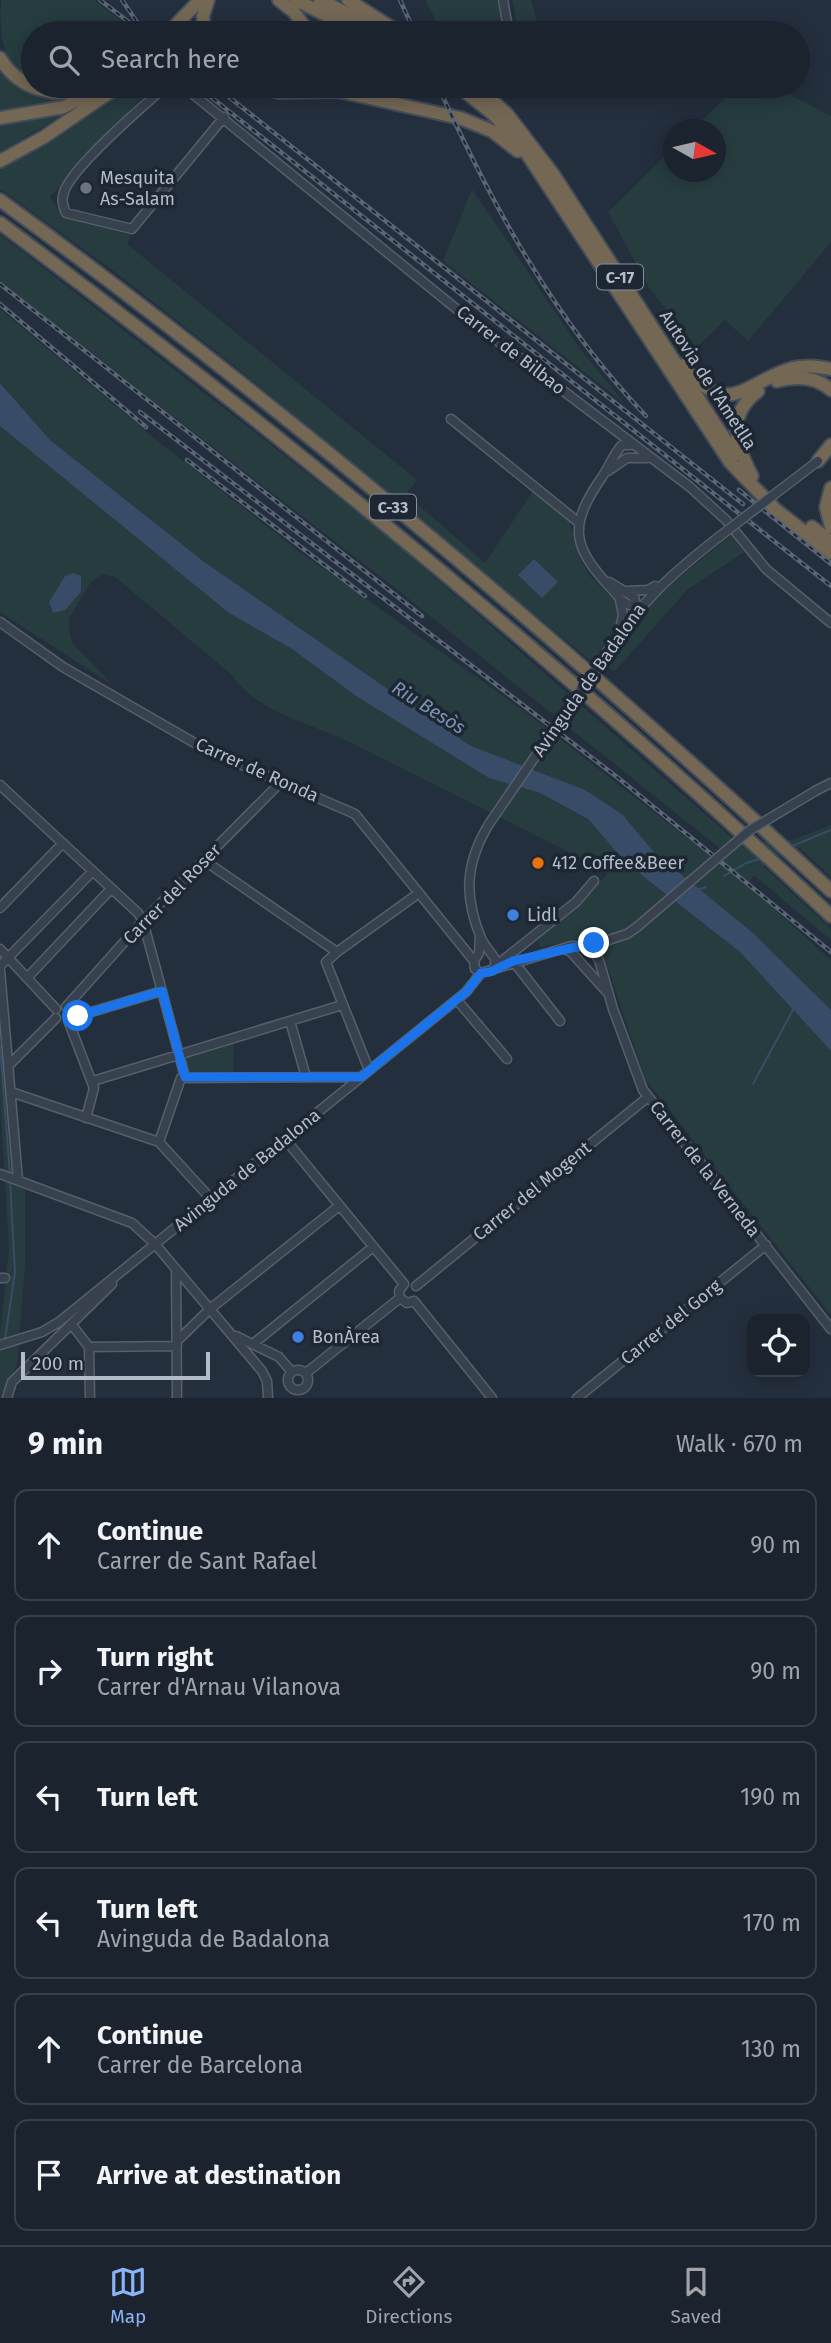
<!DOCTYPE html>
<html lang="en">
<head>
<meta charset="utf-8">
<style>
	:root { --surface:#1b232e; --page:#282f3a; --text:#f1f3f6; --muted:#a0a4aa; --line:#39404a; --accent:#8ab4f8 }
	body { margin:0; font-family:"Fira Sans",sans-serif; background:var(--page); color:var(--text) }
	.controls { position:absolute; right:21px; bottom:21px; display:grid; overflow:hidden; border-radius:14px; box-shadow:0 4px 18px #0003 }
	.controls button { width:63px; height:63px; display:grid; place-items:center; padding:0; border:0; border-bottom:2px solid var(--line); background:var(--surface); color:var(--text); font:35px sans-serif }
	.compass { position:absolute; left:663px; top:119px; width:63px; height:63px; border-radius:50%; background:var(--surface); box-shadow:0 4px 18px #0003; rotate:98deg }
	.scale { position:absolute; left:21px; bottom:18px; width:189px; box-sizing:border-box; padding-left:7px; border:4px solid #b4bcc9; border-top:0; font-size:19px; line-height:24px; white-space:nowrap; color:#b4bcc9; -webkit-text-stroke:5px #1d2633; paint-order:stroke }
	.stop { position:absolute; width:21px; height:21px; margin:-16px; border:5px solid #1a73e8; border-radius:50%; background:#fff }
	.stop.end { background:#1a73e8; border-color:#fff; box-shadow:0 2px 7px #0008 }
	.list { margin:0; padding:0; list-style:none }
	h2 { display:flex; justify-content:space-between; align-items:center; height:91px; margin:0; padding:0 28px; font-size:30px }
	h2 small { font-size:23px; font-weight:400; color:var(--muted) }
	.list li { display:grid; grid-template-columns:46px 1fr auto; gap:21px; align-items:center; box-sizing:border-box; height:112px; margin:0 14px 14px; padding:0 14px; border:2px solid var(--line); border-radius:14px }
	.list b { display:block; font-size:26px; white-space:nowrap }
	.list p { margin:0; font-size:23px; white-space:nowrap; color:var(--muted) }
	.list em { font-size:23px; font-style:normal; color:var(--muted) }
	.icon { flex:none; width:38px; height:38px; fill:none; stroke:currentColor; stroke-width:2; stroke-linecap:round; stroke-linejoin:round }
	.map { position:relative; flex:none; width:831px; height:1398px; overflow:hidden }
	.search { position:absolute; background:var(--surface); box-shadow:0 4px 18px #0003; left:21px; right:21px; top:21px; height:77px; display:flex; align-items:center; gap:18px; box-sizing:border-box; padding:0 24px; border-radius:38px; color:var(--muted); font-size:26px }
	.sheet { height:847px; background:var(--surface) }
	nav { display:flex; justify-content:space-around; align-items:center; box-sizing:border-box; height:98px; border-top:2px solid var(--line); background:var(--surface); font-size:19px; color:var(--muted) }
	nav a { display:grid; justify-items:center; gap:4px }
	nav .on { color:var(--accent) }
	.map>svg:first-child { display:block }
	.green { fill:#263c3f; fill-rule:evenodd }
	.water { fill:#394c67 }
	.lines { fill:none; stroke-linecap:round; stroke-linejoin:round }
	.stream { stroke:#394c67; stroke-width:2 }
	.minor-casing { stroke:#565f6c; stroke-width:11 }
	.highway-casing { stroke:#434c59; stroke-width:16 }
	.minor { stroke:#38414e; stroke-width:8 }
	.highway { stroke:#746855; stroke-width:12 }
	.rail-casing { stroke:#5a6575; stroke-width:4.5 }
	.rail { stroke:#1d2633; stroke-width:2; stroke-dasharray:5; stroke-linecap:butt }
	.minor-bridge-casing { stroke:#565f6c; stroke-width:11; stroke-linecap:butt }
	.minor-bridge { stroke:#38414e; stroke-width:8 }
	.route { stroke:#1a73e8; stroke-width:9 }
	.worship-dot { fill:#6b7280; stroke:#1d2633; stroke-width:2.5 }
	.food-dot { fill:#e8710a; stroke:#1d2633; stroke-width:2.5 }
	.shop-dot { fill:#3f7fe0; stroke:#1d2633; stroke-width:2.5 }
	.labels { text-anchor:middle; stroke-width:7; stroke-linejoin:round; paint-order:stroke }
	.shield { fill:#1d2633; stroke:#878f9c; stroke-width:2 }
	.shield-label { font-size:16px; font-weight:bold; fill:#b4bcc9 }
	.poi-label { font-size:18px; fill:#b4bcc9; stroke:#1d2633; text-anchor:start }
	.street-label { font-size:18px; fill:#b4bcc9; stroke:#1d2633 }
	.water-label { font-size:19px; font-style:italic; fill:#7c92b1; stroke:#1d2633 }
</style>
</head>
<body>
<div class="map">
<svg width="831" height="1398" viewBox="0 0 831 1398">
	<rect width="100%" height="100%" fill="#242f3e"/>
	<path class="green" d="M1 0H94L137 33H33V82C0 64 0 34 1 0Z
		M425 0H497L504 33H443Z
		M512 0H531L540 33H519Z
		M0 70C23 95 47 99 79 95L47 106 0 112Z
		M130 86H153L50 197 64 218 131 235 127 244 417 480 406 494 485 563 533 491 569 520 580 559 590 576 616 602 619 611 617 626 592 662 237 368 115 272 0 189V170Z
		M738 86H773L831 116V242L748 341 725 320 696 348 648 286 608 212 673 148 674 172H716V130L693 129Z
		M84 103 0 152V124L42 119Z
		M472 189 580 349 625 404 443 261Z
		M0 234 388 536 739 844 791 840 831 825V877L800 848 782 854 764 867 831 929V940L754 875 747 885 831 960V1010L752 932 654 852 622 814 585 790 469 745 362 672 203 561 50 440 0 383V309L154 438 301 553 523 710 720 864 728 855 399 591 6 287 0 280Z
		M0 426 229 613 292 649 356 696 489 778 540 793 588 819 626 863 740 952 831 1051V1315L645 1079 597 935 540 947 538 940 607 875 597 866C514 825 431 782 347 741 310 723 255 711 232 675L115 577 103 574 91 582 70 617 69 631 73 644 114 686 0 612ZM65 576H81V592L73 601 49 602Z
		M731 535 744 552 688 589 615 671 606 667 656 597Z
		M0 1020 15 1185 25 1189V1268L17 1365 0 1398V1335L9 1249 0 1099Z
		M234 1038 233 1077 188 1078 180 1056Z"/>
	<path class="water" d="M0 383 50 440 203 561 363 672 469 745 585 790 622 814 654 852 752 932 831 1010V1051L740 952 626 863 588 819 540 793 489 778 356 696 292 649 229 613 0 426Z
		M534 559 558 582 542 598 518 575Z
		M73 573 81 576V592L65 610 53 613 49 602 65 576Z"/>
	<g class="lines">
		<path class="stream" d="M790 847 831 830
			M724 876 746 863 762 858
			M697 890 706 887
			M0 1046 10 1175
			M753 1084 794 1008
			M5 1339 15 1272 10 1181"/>
		<defs>
			<path id="minor" d="M503 0 509 33
				M166 86C143 106 72 167 64 192 61 201 63 205 66 213L132 229 224 117
				M183 86 470 320 690 487 726 520 766 569 831 623
				M451 419 578 522
				M631 445H622C613 455 609 467 602 477 569 525 571 545 610 587 619 597 626 609 641 605
				M608 471 627 458H647
				M609 582 634 597 637 610
				M627 591 648 590 655 586
				M620 600 623 615 620 629
				M0 622 63 667 205 749 355 814 474 961
				M606 653C642 601 670 575 720 536
				M0 785 138 913 143 921 185 1077
				M817 790 831 783
				M489 824C466 862 463 895 481 938 485 947 492 953 496 961L493 970
				M205 861 337 952 326 962 369 1070
				M0 908 63 843
				M480 936 479 953 474 961 475 969 481 973
				M590 946 599 960 613 1009 643 1090 831 1329
				M0 949 56 1009
				M564 949 571 952 606 991
				M337 952 419 893
				M502 961 576 902 594 881
				M513 961 560 1021
				M0 966 92 872
				M0 970 18 1180
				M481 973 571 946H590L627 934 637 927
				M27 978 110 890
				M457 1000 507 1059
				M66 1007 143 921 280 783
				M70 1015 78 1016 162 991
				M68 1020 94 1088 86 1118
				M290 1021 306 1077
				M9 1065 56 1018
				M93 1081 342 1005
				M11 1092 159 1142 211 1199
				M285 1139 404 1284
				M159 1142 181 1078 361 1077
				M0 1174 132 1223 155 1244 262 1371 267 1381 268 1398
				M176 1269 177 1398
				M0 1278H5
				M404 1284 399 1291 400 1298 407 1303 414 1301
				M416 1286 648 1097
				M414 1301 492 1398
				M72 1325 89 1347 90 1398
				M236 1336 279 1357 291 1371
				M177 1341 210 1309 339 1206
				M253 1344 373 1247
				M0 1345 42 1332 59 1322 466 992 481 973
				M89 1347 177 1346
				M288 1380a10 10 0 1 1 20 0a10 10 0 1 1-20 0Z
				M306 1373 400 1298
				M7 1398 12 1382 112 1284
				M577 1398 766 1245"/>
			<path id="highway" d="M279 0 294 12 309 33
				M296 0 361 33
				M320 0 386 33
				M348 0 400 33
				M168 33 200 0
				M204 33 203 16 208 0
				M0 58C20 91 58 100 93 86
				M251 86 279 92 338 91 460 118 492 131 518 151
				M458 86 493 114 520 143 730 462 775 509 831 553
				M476 86 507 114 553 174 735 455
				M0 118 64 107 104 86
				M0 161 44 137 119 86
				M0 200C291 412 568 646 831 891
				M0 223C289 439 568 669 831 916
				M685 364C725 424 748 380 793 368 806 365 818 367 831 369
				M777 381C796 376 815 376 831 390
				M818 461 831 445
				M752 476C736 445 725 416 758 391
				M831 488 826 507 831 527
				M812 527 831 542"/>
		</defs>
		<use href="#minor" class="minor-casing"/>
		<use href="#highway" class="highway-casing"/>
		<use href="#minor" class="minor"/>
		<use href="#highway" class="highway"/>
		<defs>
			<path id="rail" d="M100 0 143 33
				M122 0 137 22
				M400 0 415 33
				M197 86 831 586
				M215 86 743 504
				M438 86C492 205 555 321 646 416
				M0 284 422 616
				M0 304 146 427
				M140 412 617 777 831 952
				M187 460 365 596
				M739 490 831 564"/>
		</defs>
		<use href="#rail" class="rail-casing"/>
		<use href="#rail" class="rail"/>
		<defs>
			<path id="minor-bridge" d="M720 536 818 461
				M489 824 606 653
				M637 927 750 830 817 790"/>
		</defs>
		<use href="#minor-bridge" class="minor-bridge-casing"/>
		<use href="#minor-bridge" class="minor-bridge"/>
	</g>
	<g class="lines">
		<path class="route" d="M78 1016 162 991 185 1077H361L466 992 481 973 490 972 513 961 594 943"/>
	</g>
	<circle class="worship-dot" cx="86" cy="188" r="7"/>
	<circle class="food-dot" cx="538" cy="863" r="7"/>
	<g class="shop-dot">
		<circle cx="513" cy="915" r="7"/>
		<circle cx="298" cy="1337" r="7"/>
	</g>
	<g class="labels">
		<g class="shield">
			<rect x="597" y="264.5" width="46" height="25" rx="5"/>
			<rect x="370" y="494.5" width="46" height="25" rx="5"/>
		</g>
		<g class="shield-label">
			<text x="620" y="283">C-17</text>
			<text x="393" y="513">C-33</text>
		</g>
		<g class="poi-label">
			<text x="100" y="184">Mesquita<tspan x="100" dy="21">As-Salam</tspan></text>
			<text x="552" y="869">412 Coffee&amp;Beer</text>
			<text x="527" y="921">Lidl</text>
			<text x="312" y="1343">BonÀrea</text>
		</g>
		<g class="street-label">
			<text transform="translate(511 350) rotate(38)" y="6">Carrer de Bilbao</text>
			<text transform="translate(708 380) rotate(57)" y="6">Autovia de l'Ametlla</text>
			<text transform="translate(589 680) rotate(-55)" y="6">Avinguda de Badalona</text>
			<text transform="translate(257 770) rotate(24)" y="6">Carrer de Ronda</text>
			<text transform="translate(172 894) rotate(-46)" y="6">Carrer del Roser</text>
			<text transform="translate(705 1169) rotate(52)" y="6">Carrer de la Verneda</text>
			<text transform="translate(247 1170) rotate(-39)" y="6">Avinguda de Badalona</text>
			<text transform="translate(532 1191) rotate(-39)" y="6">Carrer del Mogent</text>
			<text transform="translate(671 1322) rotate(-39)" y="6">Carrer del Gorg</text>
		</g>
		<g class="water-label">
			<text transform="translate(429 707) rotate(32)" y="7">Riu Besòs</text>
		</g>
	</g>
</svg>
<div class="controls">
<button><svg class="icon" aria-label="locate" viewBox="0 0 24 24"><circle cx="12" cy="12" r="6"/><path d="M12 2v4M12 18v4M2 12h4M18 12h4"/></svg></button>
</div>
<svg class="compass" viewBox="-18 -18 36 36"><path d="M0-13l5 13h-10z" fill="#e53935"/><path d="M0 13l5-13h-10z" fill="#a0a4aa"/></svg>
<div class="scale">200 m</div>
<div class="stop" style="left:78px;top:1016px"></div>
<div class="stop end" style="left:594px;top:943px"></div>
<div class="search"><svg class="icon" aria-label="search" viewBox="0 0 24 24"><circle cx="10" cy="10" r="6"/><path d="M15 15l6 6"/></svg>Search here</div>
</div>
<section class="sheet">
<h2>9 min<small>Walk · 670 m</small></h2>
<ul class="list">
<li><svg class="icon" aria-label="ahead" viewBox="0 0 24 24"><path d="M12 20V5M6 11l6-6 6 6"/></svg><div><b>Continue</b><p>Carrer de Sant Rafael</p></div><em>90 m</em></li>
<li><svg class="icon" aria-label="right" viewBox="0 0 24 24"><path d="M7 20v-9h11M14 6l5 5-5 5"/></svg><div><b>Turn right</b><p>Carrer d'Arnau Vilanova</p></div><em>90 m</em></li>
<li><svg class="icon" aria-label="left" viewBox="0 0 24 24"><path d="M17 20v-9H6M10 6l-5 5 5 5"/></svg><div><b>Turn left</b></div><em>190 m</em></li>
<li><svg class="icon" aria-label="left" viewBox="0 0 24 24"><path d="M17 20v-9H6M10 6l-5 5 5 5"/></svg><div><b>Turn left</b><p>Avinguda de Badalona</p></div><em>170 m</em></li>
<li><svg class="icon" aria-label="ahead" viewBox="0 0 24 24"><path d="M12 20V5M6 11l6-6 6 6"/></svg><div><b>Continue</b><p>Carrer de Barcelona</p></div><em>130 m</em></li>
<li><svg class="icon" aria-label="arrive" viewBox="0 0 24 24"><path d="M6 21V4h12l-3 4 3 4H6"/></svg><div><b>Arrive at destination</b></div></li>
</ul>
</section>
<nav>
<a class="on"><svg class="icon" aria-label="map" viewBox="0 0 24 24"><path d="M3 6l6-2 6 2 6-2v14l-6 2-6-2-6 2zM9 4v14M15 6v14"/></svg>Map</a>
<a><svg class="icon" aria-label="directions" viewBox="0 0 24 24"><path d="M12 3l9 9-9 9-9-9zM9 14v-3h6M13 9l2 2-2 2"/></svg>Directions</a>
<a><svg class="icon" aria-label="saved" viewBox="0 0 24 24"><path d="M7 4h10v16l-5-4-5 4z"/></svg>Saved</a>
</nav>
</body>
</html>
